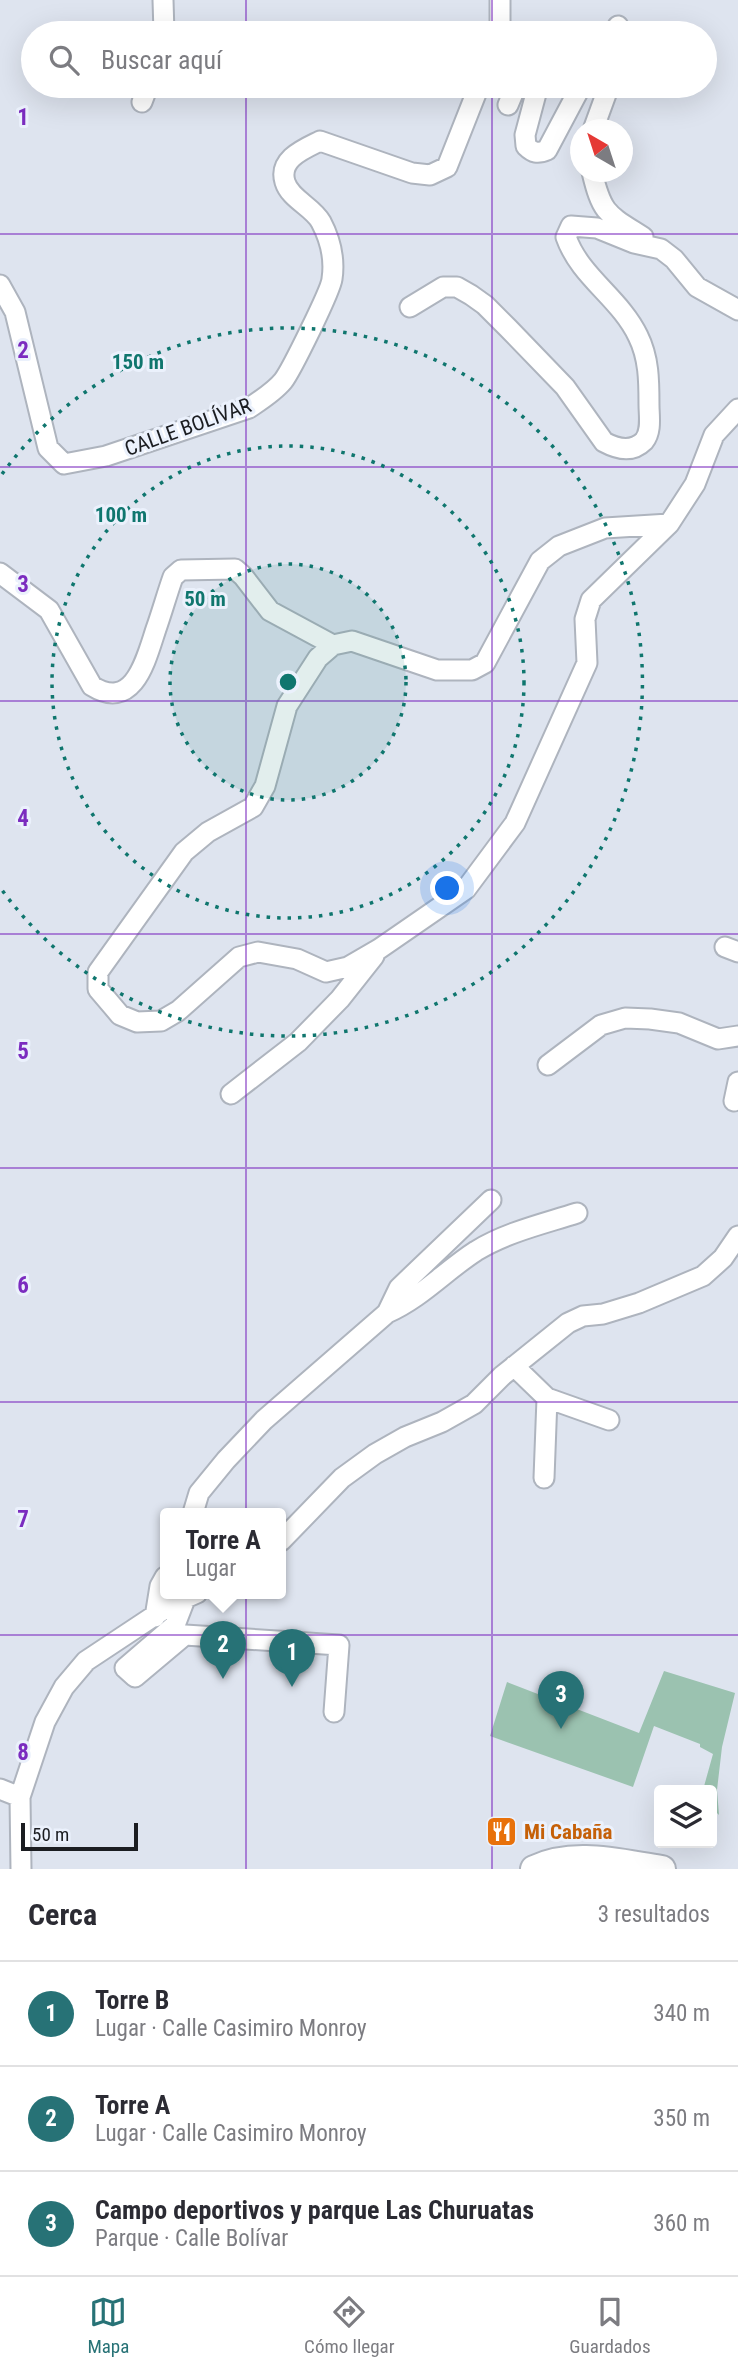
<!DOCTYPE html>
<html lang="es">
<head>
<meta charset="utf-8">
<style>
	:root { --surface:#fff; --page:#f7f7f7; --text:#2b2b33; --muted:#7c7c81; --line:#e1e1e2; --accent:#277276 }
	body { margin:0; font-family:"Roboto Condensed",sans-serif; background:var(--page); color:var(--text) }
	.controls { position:absolute; right:21px; bottom:21px; display:grid; overflow:hidden; border-radius:7px; box-shadow:0 7px 28px #0002 }
	.controls button { width:63px; height:63px; display:grid; place-items:center; padding:0; border:0; border-bottom:2px solid var(--line); background:var(--surface); color:var(--text); font:35px sans-serif }
	.compass { position:absolute; left:570px; top:119px; width:63px; height:63px; border-radius:50%; background:var(--surface); box-shadow:0 7px 28px #0002; rotate:321deg }
	.scale { position:absolute; left:21px; bottom:18px; width:117px; box-sizing:border-box; padding-left:7px; border:4px solid #1b1d21; border-top:0; font-size:19px; line-height:24px; white-space:nowrap; color:#1b1d21; -webkit-text-stroke:5px #ebf1fc; paint-order:stroke }
	.you { position:absolute; left:448px; top:889px; width:24px; height:24px; margin:-18px; border:5px solid #fff; border-radius:50%; background:#1a73e8; box-shadow:0 0 0 10px #1a73e833 }
	.badge { display:grid; place-items:center; width:46px; height:46px; border-radius:50%; background:var(--accent); color:#fff; font-size:23px; font-weight:700 }
	.pin { position:absolute; translate:-50% -58px; filter:drop-shadow(0 2px 4px #0008) }
	.pin::after { content:''; position:absolute; top:37px; width:24px; height:21px; background:inherit; clip-path:polygon(0 0,100% 0,50% 100%) }
	.popup { position:absolute; left:160px; top:1508px; width:126px; height:91px; box-sizing:border-box; display:grid; place-content:center; border-radius:7px; background:var(--surface); filter:drop-shadow(0 2px 5px #0005); font-size:23px; white-space:nowrap; color:var(--muted) }
	.popup b { font-size:26px; color:var(--text) }
	.popup::after { content:''; position:absolute; left:50%; top:100%; margin-left:-14px; border:14px solid transparent; border-top-color:var(--surface) }
	.list { margin:0; padding:0; list-style:none }
	h2 { display:flex; justify-content:space-between; align-items:center; height:91px; margin:0; padding:0 28px; font-size:30px }
	h2 small { font-size:23px; font-weight:400; color:var(--muted) }
	.list li { display:grid; grid-template-columns:46px 1fr auto; gap:21px; align-items:center; box-sizing:border-box; height:105px; padding:0 28px; border-top:2px solid var(--line) }
	.list b { display:block; font-size:26px; white-space:nowrap }
	.list p { margin:0; font-size:23px; white-space:nowrap; color:var(--muted) }
	.list em { font-size:23px; font-style:normal; color:var(--muted) }
	.icon { flex:none; width:38px; height:38px; fill:none; stroke:currentColor; stroke-width:2; stroke-linecap:round; stroke-linejoin:round }
	.map { position:relative; flex:none; width:738px; height:1869px; overflow:hidden }
	.search { position:absolute; background:var(--surface); box-shadow:0 7px 28px #0002; left:21px; right:21px; top:21px; height:77px; display:flex; align-items:center; gap:18px; box-sizing:border-box; padding:0 24px; border-radius:38px; color:var(--muted); font-size:26px }
	.sheet { height:406px; background:var(--surface) }
	nav { display:flex; justify-content:space-around; align-items:center; box-sizing:border-box; height:98px; border-top:2px solid var(--line); background:var(--surface); font-size:19px; color:var(--muted) }
	nav a { display:grid; justify-items:center; gap:4px }
	nav .on { color:var(--accent) }
	.map>svg:first-child { display:block }
	.green { fill:#9bc2b0 }
	.lines { fill:none; stroke-linecap:round; stroke-linejoin:round }
	.street-casing { stroke:#aeb4be; stroke-width:23 }
	.secondary-casing { stroke:#aeb4be; stroke-width:30 }
	.street { stroke:#fff; stroke-width:19 }
	.secondary { stroke:#fff; stroke-width:26 }
	.grid { fill:none; stroke:#7b2cbf; stroke-width:2; stroke-opacity:0.55 }
	.ring { fill:none; stroke:#0f766e; stroke-width:3.5; stroke-dasharray:3.5 7 }
	.labels { text-anchor:middle; stroke-width:6; stroke-linejoin:round; paint-order:stroke }
	.street-label { font-size:21px; fill:#1b1d21; stroke:#ebf1fc }
	.food-label { font-size:21px; font-weight:bold; fill:#c56008; stroke:#ebf1fc; text-anchor:start }
	.grid-label { font-size:23px; text-anchor:middle; font-weight:bold; fill:#7b2cbf; stroke:#ebf1fc; stroke-width:6; stroke-linejoin:round; paint-order:stroke }
	.centre { fill:#0f766e; stroke:#ebf1fc; stroke-width:3.5 }
	.ring-label { font-size:21px; text-anchor:middle; font-weight:bold; fill:#0f766e; stroke:#ebf1fc; stroke-width:6; stroke-linejoin:round; paint-order:stroke }
</style>
</head>
<body>
<div class="map">
<svg width="738" height="1869" viewBox="0 0 738 1869">
	<rect width="100%" height="100%" fill="#dee4ef"/>
	<path class="green" d="M664 1671 735 1693 722 1747 717 1790 719 1815 712 1808V1790H703L713 1754 700 1747V1744L654 1726 633 1787 490 1736 507 1682 639 1733Z"/>
	<g class="lines">
		<defs>
			<path id="street" d="M163 0 164 33
				M500 33V0
				M617 33 618 26
				M538 86 525 135 526 146C533 153 538 154 547 150L581 86
				M142 102 148 86
				M508 105 516 86
				M593 130 609 86
				M592 172C602 214 607 214 643 237
				M0 285 15 312 48 448 64 464 106 456 249 408C261 400 274 392 283 381 291 371 331 290 332 279 335 259 330 239 321 222 313 207 290 199 285 182 278 159 304 149 320 141L412 173 430 175 447 167 479 86
				M410 307 443 287H457L471 295 485 305 508 328 565 387 604 442C617 449 632 453 644 441 652 431 649 416 649 405 649 381 649 358 638 336 620 298 580 277 566 237L571 226 597 228 634 243 661 249 674 259 697 287 738 310
				M669 524 605 528 559 546 540 561 485 663 472 670H437L352 641 333 645 318 658 287 706 265 786 253 807 208 832 184 852 98 972V989L120 1015 137 1022 161 1021 178 1011 239 957 258 952 297 959 326 972 348 967 379 949 466 889 515 823 587 663 585 619 591 600 669 524 695 484 714 435 738 409
				M0 573 49 610 92 686C134 712 146 659 156 629 162 612 167 594 173 577L181 570 235 569 243 576 270 611 333 645
				M725 947 738 952
				M548 1065 601 1025 625 1018 650 1019 679 1023 718 1039 738 1036
				M231 1094 298 1042 340 999 374 956
				M734 1101 738 1082
				M387 1313 399 1288 491 1200
				M514 1366 547 1398 609 1420
				M544 1478 547 1398
				M193 1513 199 1493 226 1460 264 1420 387 1313C421 1298 445 1271 476 1251 507 1232 543 1224 577 1213
				M281 1541 342 1478 375 1454 405 1437 442 1422 474 1404 502 1376 568 1323 583 1316 603 1314 639 1303 703 1276 723 1258 738 1236
				M185 1599 175 1625 125 1668 135 1677 185 1635 339 1645 334 1712
				M155 1617 160 1586 165 1577
				M0 1789 20 1797
				M21 1869 20 1797 45 1722 64 1687 86 1661 172 1604 197 1593"/>
			<path id="secondary" d="M534 1869C574 1850 620 1863 662 1869"/>
		</defs>
		<use href="#street" class="street-casing"/>
		<use href="#secondary" class="secondary-casing"/>
		<use href="#street" class="street"/>
		<use href="#secondary" class="secondary"/>
	</g>
	<path class="grid" d="M246 0V33M492 0V33M246 86V1869M492 86V1869M0 234H738M0 467H738M0 701H738M0 934H738M0 1168H738M0 1402H738M0 1635H738"/>
	<circle cx="288" cy="682" r="118" fill="#0f766e" fill-opacity=".12"/>
	<g class="ring">
		<circle cx="288" cy="682" r="118"/>
		<circle cx="288" cy="682" r="236"/>
		<path d="M2 474A354 354 0 1 1 2 890"/>
	</g>
	<defs>
		<symbol id="restaurant-square" viewBox="-11 -11 22 22"><rect x="-9" y="-9" width="18" height="18" rx="4" fill="#e8710a" stroke="#ebf1fc"/><path d="M-5-6h1v4h1v-4h1v4h1v-4h1v5L-1.5 .5V6h-2V.5L-5-1ZM5-6V6H3V1.5H1.5Q1.5-4 5-6Z" fill="#fff"/></symbol>
	</defs>
	<g fill-rule="evenodd">
		<use href="#restaurant-square" x="484" y="1814" width="35" height="35"/>
	</g>
	<g class="labels">
		<g class="street-label">
			<text transform="translate(188 427) rotate(-20)" y="7">CALLE BOLÍVAR</text>
		</g>
		<g class="food-label">
			<text x="524" y="1839">Mi Cabaña</text>
		</g>
	</g>
	<g class="grid-label">
		<text x="23" y="125">1</text>
		<text x="23" y="358">2</text>
		<text x="23" y="592">3</text>
		<text x="23" y="826">4</text>
		<text x="23" y="1059">5</text>
		<text x="23" y="1293">6</text>
		<text x="23" y="1527">7</text>
		<text x="23" y="1760">8</text>
	</g>
	<circle cx="288" cy="682" r="10" class="centre"/>
	<g class="ring-label">
		<text x="138" y="369">150 m</text>
		<text x="121" y="522">100 m</text>
		<text x="205" y="606">50 m</text>
	</g>
</svg>
<div class="controls">
<button><svg class="icon" aria-label="layers" viewBox="0 0 24 24"><path d="M12 4l9 5-9 5-9-5zM3 14l9 5 9-5"/></svg></button>
</div>
<svg class="compass" viewBox="-18 -18 36 36"><path d="M0-13l5 13h-10z" fill="#e53935"/><path d="M0 13l5-13h-10z" fill="#7c7c81"/></svg>
<div class="scale">50 m</div>
<div class="you"></div>
<div class="pin badge" style="left:292px;top:1687px">1</div>
<div class="pin badge" style="left:223px;top:1679px">2</div>
<div class="popup"><b>Torre A</b>Lugar</div>
<div class="pin badge" style="left:561px;top:1729px">3</div>
<div class="search"><svg class="icon" aria-label="search" viewBox="0 0 24 24"><circle cx="10" cy="10" r="6"/><path d="M15 15l6 6"/></svg>Buscar aquí</div>
</div>
<section class="sheet">
<h2>Cerca<small>3 resultados</small></h2>
<ul class="list">
<li><span class="badge">1</span><div><b>Torre B</b><p>Lugar · Calle Casimiro Monroy</p></div><em>340 m</em></li>
<li><span class="badge">2</span><div><b>Torre A</b><p>Lugar · Calle Casimiro Monroy</p></div><em>350 m</em></li>
<li><span class="badge">3</span><div><b>Campo deportivos y parque Las Churuatas</b><p>Parque · Calle Bolívar</p></div><em>360 m</em></li>
</ul>
</section>
<nav>
<a class="on"><svg class="icon" aria-label="map" viewBox="0 0 24 24"><path d="M3 6l6-2 6 2 6-2v14l-6 2-6-2-6 2zM9 4v14M15 6v14"/></svg>Mapa</a>
<a><svg class="icon" aria-label="directions" viewBox="0 0 24 24"><path d="M12 3l9 9-9 9-9-9zM9 14v-3h6M13 9l2 2-2 2"/></svg>Cómo llegar</a>
<a><svg class="icon" aria-label="saved" viewBox="0 0 24 24"><path d="M7 4h10v16l-5-4-5 4z"/></svg>Guardados</a>
</nav>
</body>
</html>
